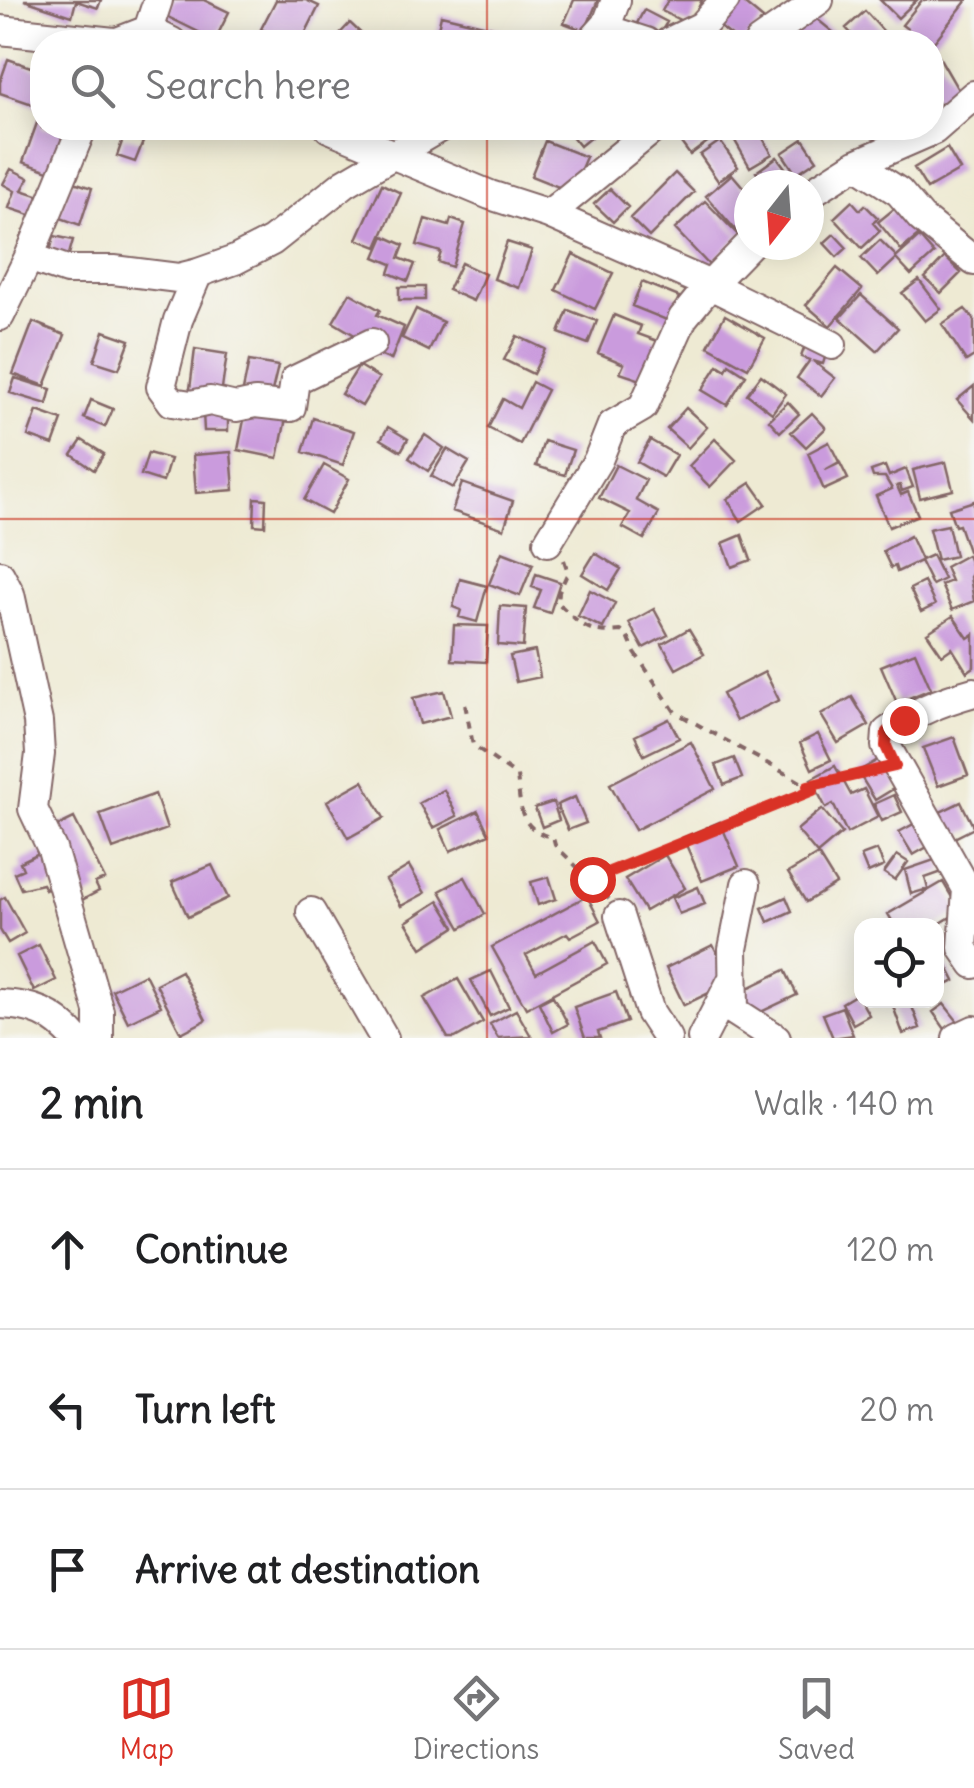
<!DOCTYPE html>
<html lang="en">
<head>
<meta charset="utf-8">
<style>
	:root { --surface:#fff; --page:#f6f6f6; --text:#202124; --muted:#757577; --line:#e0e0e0; --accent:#d93025 }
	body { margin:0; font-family:Delius,sans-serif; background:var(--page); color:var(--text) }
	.controls { position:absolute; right:30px; bottom:30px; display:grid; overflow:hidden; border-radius:20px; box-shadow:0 5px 25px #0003 }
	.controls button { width:90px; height:90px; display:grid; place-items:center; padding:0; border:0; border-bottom:2px solid var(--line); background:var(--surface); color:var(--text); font:50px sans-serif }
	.compass { position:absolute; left:734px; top:170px; width:90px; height:90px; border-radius:50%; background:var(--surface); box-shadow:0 5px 25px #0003; rotate:197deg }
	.stop { position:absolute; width:30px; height:30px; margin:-22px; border:8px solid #d93025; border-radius:50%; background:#fff }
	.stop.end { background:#d93025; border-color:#fff; box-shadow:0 2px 10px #0008 }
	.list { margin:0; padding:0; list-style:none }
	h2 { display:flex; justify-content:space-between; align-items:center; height:130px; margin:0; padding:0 40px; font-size:42px }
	h2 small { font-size:32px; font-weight:400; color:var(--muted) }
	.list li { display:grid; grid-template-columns:65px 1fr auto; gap:30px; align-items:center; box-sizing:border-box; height:160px; padding:0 40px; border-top:2px solid var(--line) }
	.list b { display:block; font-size:38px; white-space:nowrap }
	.list em { font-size:32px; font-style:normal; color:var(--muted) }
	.icon { flex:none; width:55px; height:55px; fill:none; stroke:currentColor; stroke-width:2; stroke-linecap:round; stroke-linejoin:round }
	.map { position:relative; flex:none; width:974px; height:1038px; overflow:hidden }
	.search { position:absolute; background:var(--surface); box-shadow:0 5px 25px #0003; left:30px; right:30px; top:30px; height:110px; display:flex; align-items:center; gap:25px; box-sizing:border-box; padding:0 35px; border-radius:40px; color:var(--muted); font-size:38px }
	.sheet { height:610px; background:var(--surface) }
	nav { display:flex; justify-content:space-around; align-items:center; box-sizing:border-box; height:140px; border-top:2px solid var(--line); background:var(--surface); font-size:28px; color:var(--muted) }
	nav a { display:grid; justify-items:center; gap:5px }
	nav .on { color:var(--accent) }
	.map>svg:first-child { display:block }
	.building { fill:#ca9bdd }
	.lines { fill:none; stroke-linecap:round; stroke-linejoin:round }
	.minor-casing { stroke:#836666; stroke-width:32 }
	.path { stroke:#836666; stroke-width:4; stroke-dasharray:8 8; stroke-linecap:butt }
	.minor { stroke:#fff; stroke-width:28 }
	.route { stroke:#d93025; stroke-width:12 }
	.grid { fill:none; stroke:#c8321e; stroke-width:2.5; stroke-opacity:0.55 }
</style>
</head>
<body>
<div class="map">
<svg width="974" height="1038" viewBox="0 0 974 1038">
	<rect width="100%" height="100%" fill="#f6f6f2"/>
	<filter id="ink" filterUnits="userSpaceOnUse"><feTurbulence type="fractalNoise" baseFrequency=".01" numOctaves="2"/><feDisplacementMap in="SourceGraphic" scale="20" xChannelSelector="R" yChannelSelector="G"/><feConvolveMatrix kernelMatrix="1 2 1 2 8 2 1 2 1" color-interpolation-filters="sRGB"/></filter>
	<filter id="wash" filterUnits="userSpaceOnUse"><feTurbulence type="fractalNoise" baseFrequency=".0048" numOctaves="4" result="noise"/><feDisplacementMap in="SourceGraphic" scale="40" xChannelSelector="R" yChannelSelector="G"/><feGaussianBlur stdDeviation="2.25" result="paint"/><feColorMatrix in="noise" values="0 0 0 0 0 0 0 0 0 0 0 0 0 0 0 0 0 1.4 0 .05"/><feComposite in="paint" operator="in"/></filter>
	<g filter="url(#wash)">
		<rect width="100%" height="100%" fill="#eeead3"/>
		<g id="blocks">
			<path class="building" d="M24 0H101L98 8 76 1 72 16Z
				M173 0H204L229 12 215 40 166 16Z
				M276 0H306L319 6 301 42H287L261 29Z
				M574 0H598L585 31 564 23Z
				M668 0H702L690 25 662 11Z
				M740 0 763 19 744 42H739L719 26Z
				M880 0H917L898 18Z
				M922 0H967L934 42H925L902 25Z
				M644 10 667 22 655 42 633 31Z
				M865 11 884 32 873 42H859L846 28Z
				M441 15 500 29 497 42H435Z
				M812 15 839 37 835 42H796L792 39Z
				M350 23 370 42H332Z
				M938 55 960 93 940 105 932 91V59Z
				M8 59 42 71V93L38 106 0 93V82Z
				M42 109V128H73L57 174 23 162Z
				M571 128H594L597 132 580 146 567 130Z
				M695 128H719L722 131 690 155 679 140Z
				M757 128 772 154 750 167 734 139Z
				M124 136 143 142 135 162 117 156Z
				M803 139 817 160 796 174 782 153Z
				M545 141 586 157 571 192 531 176Z
				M720 141 738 167 718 181 700 155Z
				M947 148 960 170 927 189 914 168Z
				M777 157 798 185H766L756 172Z
				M11 169 29 178 22 190 46 198 39 218 9 208 15 191 3 184Z
				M675 173 694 192 649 237 630 218Z
				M732 174 749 194V228L740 235 706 196Z
				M71 181 92 188 80 225 58 217Z
				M382 184 401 193 377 247 357 239Z
				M610 189 628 207 613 222 594 204Z
				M705 201 739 236 709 265 675 229Z
				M852 201 860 210 865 205 878 218 873 223 880 231 862 248 834 218Z
				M900 204 923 232 901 250 878 222Z
				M425 219 449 226 451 219 465 224 452 267 438 262 441 252 417 245Z
				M834 234 847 248 837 257 824 243Z
				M54 236 73 240 66 265 48 260Z
				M384 236 404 245 399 258 415 264 408 281 389 273 392 264 375 257Z
				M919 237 934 254 911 275 896 259 878 276 861 258 880 240 897 257Z
				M507 242 532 250 519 288 494 279Z
				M573 254 613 273 595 309 556 290Z
				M945 257 961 273 941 293 925 278Z
				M461 263 485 274 473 301 448 290Z
				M837 268 862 289 830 326 806 305Z
				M919 280 941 309 925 321 902 293Z
				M642 282 679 297 669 321 632 306Z
				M399 287H425V300H399Z
				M350 293 380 310 377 315 404 327 391 360 360 347 363 340 333 322Z
				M861 295 898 328 877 351 840 318Z
				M416 309 443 322 429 351 402 338Z
				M965 309 974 319V356L966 361 942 324Z
				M568 310 597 321 588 344 559 333Z
				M614 315 641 326 638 334 663 343 650 383 620 373 624 364 598 353Z
				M725 315 765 338 748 368 708 346Z
				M33 322 65 335 45 386 13 374Z
				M104 331 130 340 119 369 94 361Z
				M517 336 545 349 533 374 504 360Z
				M808 337 829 344 823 364 813 361 835 378 821 396 797 378 810 360 801 357Z
				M195 349 227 354 220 402 189 397Z
				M249 361 278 366 271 395 243 390Z
				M729 364 746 375 727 405 702 390 718 365 726 370Z
				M359 366 379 378 362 406 341 394Z
				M761 375 786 394 772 413 747 394Z
				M15 378 51 389 47 404 10 393Z
				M532 382 547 390 520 444 488 428 503 399 519 408Z
				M974 386V419L957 400Z
				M91 400 113 409 105 427 84 418Z
				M788 402 799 414 780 432 769 420Z
				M686 408 707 427 688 448 667 429Z
				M246 410 286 418 278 458 238 450Z
				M37 411 62 420 53 445 28 436Z
				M203 412H228V431H204Z
				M812 413 826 428 806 447 791 432Z
				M313 418 354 431 343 465 303 452Z
				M388 427 408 439 401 451 381 439Z
				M425 435 444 448 428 471 409 458Z
				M715 439 736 460 710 487 689 466Z
				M82 440 104 454 94 470 72 455Z
				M650 440 676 455 663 477 637 462Z
				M544 441 573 450 565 475 536 466Z
				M829 442 839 462 825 470 840 463 848 479 824 490 808 453Z
				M447 449 469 462 453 488 431 476Z
				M231 452 234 490 196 493 193 455Z
				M148 453 170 459 163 482 141 475Z
				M946 462 953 490 920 498 913 470Z
				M324 465 349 479 330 514 304 500Z
				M616 465 646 480 636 500 659 513 644 539 622 527 630 513 599 498Z
				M885 466 889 476 906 469 913 487 902 491 900 485 897 486 901 495 908 492 918 515 889 527 876 496 892 489 885 477H873L871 471Z
				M462 483 513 501 504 529 452 511Z
				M751 483 766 504 741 521 727 499Z
				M255 498 266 499 265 526 254 525Z
				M974 501V549L968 551 959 525 955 526 949 509Z
				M948 525 955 556 937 560 929 529Z
				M742 535 751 560 732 567 723 543Z
				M910 536 921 560 932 555 944 579 932 585 920 561 897 572 895 566 891 568 883 551Z
				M502 552 533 564 520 596 489 584Z
				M595 553 621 569 608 590 582 574Z
				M967 555 974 571 970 577 974 601 952 610 941 585 951 581 945 567Z
				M536 574 560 582 550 613 534 608 541 590 532 587Z
				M460 579 487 586 477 622 459 617 461 610 453 607Z
				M924 582 935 605 921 612 910 589Z
				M590 590 615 603 603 628 578 616Z
				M500 606 526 608 523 647 498 645Z
				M654 609 668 635 643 648 629 623Z
				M953 616 968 638 974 634V667L967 672 952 648 942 655 927 633Z
				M454 625 488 626 486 662 452 660Z
				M689 629 704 654 676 669 662 644Z
				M535 651 540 677 516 682 510 656Z
				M915 652 931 689 897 703 881 666Z
				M765 672 779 700 736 721 722 694Z
				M444 691 451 716 420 724 413 698Z
				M852 697 869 725 838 743 821 715Z
				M669 719 679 738 644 755 635 736Z
				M818 734 831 760 812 769 800 743Z
				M954 737 968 775 938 786 923 748Z
				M691 742 715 789 635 830 610 784Z
				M734 758 742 778 724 785 716 765Z
				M881 758 898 786 875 800 858 772Z
				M835 766 851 795 864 789 878 817 847 833 833 804 826 808 811 779Z
				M363 781 384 818 348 838 327 801Z
				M444 790 457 816 433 828 419 803Z
				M155 794 167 829 113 849 100 814Z
				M894 795 902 812 882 821 874 804Z
				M575 797 586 823 568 830 557 805Z
				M553 802 559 820 542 827 535 808Z
				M961 802 974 828 954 838 940 812Z
				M822 809 842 833 817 854 797 830Z
				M478 811 489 834 450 851 440 829Z
				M74 818 105 879 95 883 99 891 80 901 45 832Z
				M923 819 936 842 913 855 899 832Z
				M720 822 739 866 702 881 683 838Z
				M877 850 884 866 868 873 861 856Z
				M43 851 59 882 45 889 42 884 21 889 14 873 23 869 20 862Z
				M665 855 685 888 645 911 625 879Z
				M818 855 836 884 806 902 788 873Z
				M897 855 908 862 895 880 884 873Z
				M940 858 945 871 925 878 928 889 911 894 905 870Z
				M212 865 228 898 188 917 172 882Z
				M409 866 425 893 401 906 386 880Z
				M465 877 485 914 461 928 440 891Z
				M549 877 556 899 538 905 531 882Z
				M943 882 960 911 936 926H895L888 914Z
				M698 887 705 904 679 914 672 898Z
				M587 896 600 921 570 937 567 933 526 955 536 973 595 941 607 964 526 1008 492 947Z
				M5 897 25 933 8 943 0 930V900Z
				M786 897 792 911 768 922 762 908Z
				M439 901 455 927 422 948 406 922Z
				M936 944 955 981 936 990Z
				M39 945 56 980 34 991 17 956Z
				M713 945 732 982 684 1005 666 968Z
				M785 970 797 995 750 1017 738 993Z
				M181 971 206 1020 181 1033 156 984Z
				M491 971 509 1007 490 1016 471 980Z
				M145 974 161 1006 128 1022 112 990Z
				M458 979 483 1022 455 1038H448L424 998Z
				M616 992 627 1022 598 1032 600 1038H585L574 1007Z
				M857 994 869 1015 853 1024 842 1003Z
				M553 996 568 1024 553 1032 539 1003Z
				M910 1001 920 1028 903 1034 893 1006Z
				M944 1004 959 1023 947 1032 933 1012Z
				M842 1007 853 1035 833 1038 823 1014Z
				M516 1010 531 1036 498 1038 490 1024Z"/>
		</g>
	</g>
	<g filter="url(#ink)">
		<use href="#blocks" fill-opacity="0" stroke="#836666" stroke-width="2.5"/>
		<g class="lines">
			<defs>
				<path id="minor" d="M0 30 114 42
					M148 30 172 42
					M595 40 618 33 646 42
					M117 42 148 30 158 0
					M591 42 607 24 616 0
					M669 42 702 26 725 0
					M759 42 819 0
					M329 128 490 195 549 214 710 285 832 345
					M856 164 899 192 921 218 974 261
					M809 194 856 164 934 130 974 95
					M549 214 654 128
					M29 257 67 270H114L178 278 198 273 235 260 272 241 345 183 439 128
					M198 273 178 320 161 387 172 402 191 405 210 401 236 407 255 403 291 407 295 380 372 343
					M0 316 29 257 82 128
					M548 542 598 460 612 425 643 407 683 318 710 285 749 245
					M0 575 10 594 38 722 40 754 33 809 52 849 99 1011V1038
					M974 692C942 701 914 712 887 732L886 746 967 889 963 948 974 964
					M746 884 733 949 734 1011 776 1038
					M311 912 384 1038
					M619 916 650 1012 667 1038
					M0 1004C33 1005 53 1013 75 1038
					M702 1038 731 982
					M957 1038 974 1030"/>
			</defs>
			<use href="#minor" class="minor-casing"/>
			<path class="path" d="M564 560 568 572 559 592 558 603C581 624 587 635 621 631L628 637 635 653 675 712 808 786
				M465 704 473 745 517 776C521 807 517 828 553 838L555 845 609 899
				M592 879 813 790 808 786 876 771"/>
			<use href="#minor" class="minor"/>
		</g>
	</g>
	<g class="lines" filter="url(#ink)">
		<path class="route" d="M592 879 813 790 808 786 895 766 886 746 887 732 904 720"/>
	</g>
	<path class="grid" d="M487 0V42M487 128V1038M0 519H974"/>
</svg>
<div class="controls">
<button><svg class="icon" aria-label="locate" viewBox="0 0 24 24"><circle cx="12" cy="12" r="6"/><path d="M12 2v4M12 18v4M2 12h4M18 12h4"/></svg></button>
</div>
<svg class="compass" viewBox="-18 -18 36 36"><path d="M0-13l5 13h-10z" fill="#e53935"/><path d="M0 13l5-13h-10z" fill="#757577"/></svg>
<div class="stop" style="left:592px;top:879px"></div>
<div class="stop end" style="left:904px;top:720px"></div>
<div class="search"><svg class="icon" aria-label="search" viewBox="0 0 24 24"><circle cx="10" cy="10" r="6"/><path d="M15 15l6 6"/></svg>Search here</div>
</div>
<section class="sheet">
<h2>2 min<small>Walk · 140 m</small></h2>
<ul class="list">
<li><svg class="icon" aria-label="ahead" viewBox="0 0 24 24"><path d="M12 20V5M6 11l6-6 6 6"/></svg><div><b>Continue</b></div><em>120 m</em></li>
<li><svg class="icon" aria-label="left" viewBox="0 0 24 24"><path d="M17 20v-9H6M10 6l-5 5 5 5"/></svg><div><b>Turn left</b></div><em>20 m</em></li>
<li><svg class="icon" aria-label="arrive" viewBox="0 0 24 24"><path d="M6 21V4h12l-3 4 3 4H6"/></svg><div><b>Arrive at destination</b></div></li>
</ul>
</section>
<nav>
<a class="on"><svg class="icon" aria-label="map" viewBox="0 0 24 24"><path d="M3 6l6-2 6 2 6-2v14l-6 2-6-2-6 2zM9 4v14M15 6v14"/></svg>Map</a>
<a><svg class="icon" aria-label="directions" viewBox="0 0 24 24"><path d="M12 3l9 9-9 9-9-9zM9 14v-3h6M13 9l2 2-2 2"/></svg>Directions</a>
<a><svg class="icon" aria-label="saved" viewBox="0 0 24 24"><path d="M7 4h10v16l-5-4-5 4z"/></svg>Saved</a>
</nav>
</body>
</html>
